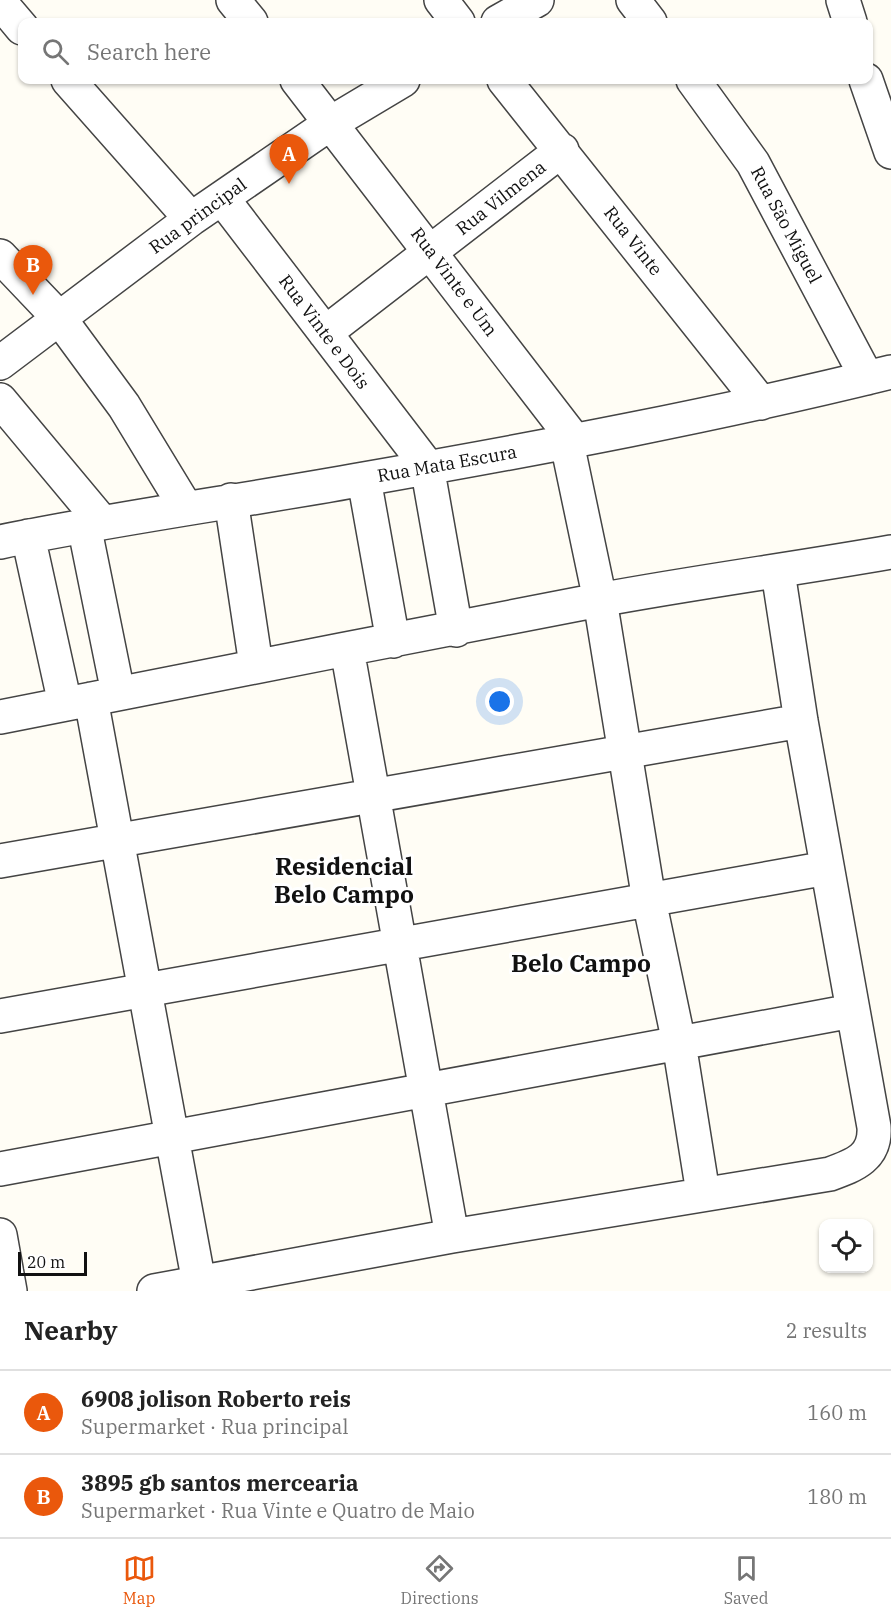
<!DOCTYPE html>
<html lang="en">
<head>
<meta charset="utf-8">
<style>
	:root { --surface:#fff; --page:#f6f6f6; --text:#222; --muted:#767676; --line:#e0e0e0; --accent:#ea580c }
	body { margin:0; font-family:"IBM Plex Serif",serif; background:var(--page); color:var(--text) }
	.controls { position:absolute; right:18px; bottom:18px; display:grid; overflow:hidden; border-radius:12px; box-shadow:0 2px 4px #0004 }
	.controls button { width:54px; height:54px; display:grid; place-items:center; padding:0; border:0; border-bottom:2px solid var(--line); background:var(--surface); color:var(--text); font:30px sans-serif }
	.scale { position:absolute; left:18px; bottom:15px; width:69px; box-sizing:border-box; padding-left:6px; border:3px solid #111; border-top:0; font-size:16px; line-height:21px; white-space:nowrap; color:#111; -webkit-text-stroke:4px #fff; paint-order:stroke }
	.you { position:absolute; left:500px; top:702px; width:21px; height:21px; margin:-15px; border:4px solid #fff; border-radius:50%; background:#1a73e8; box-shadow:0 0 0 9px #1a73e833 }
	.badge { display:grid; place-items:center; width:39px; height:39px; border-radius:50%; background:var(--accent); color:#fff; font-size:20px; font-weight:700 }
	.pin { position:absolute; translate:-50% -50px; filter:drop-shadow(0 2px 3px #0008) }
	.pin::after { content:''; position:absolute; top:32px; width:21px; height:18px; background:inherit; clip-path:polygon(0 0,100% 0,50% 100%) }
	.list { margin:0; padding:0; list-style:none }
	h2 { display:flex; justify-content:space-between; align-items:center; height:78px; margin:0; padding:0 24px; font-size:26px }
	h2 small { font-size:20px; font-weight:400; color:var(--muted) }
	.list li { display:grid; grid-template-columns:39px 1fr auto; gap:18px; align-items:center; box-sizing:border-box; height:84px; padding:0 24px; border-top:2px solid var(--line) }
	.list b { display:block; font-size:22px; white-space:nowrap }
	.list p { margin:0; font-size:20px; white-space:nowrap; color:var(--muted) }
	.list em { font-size:20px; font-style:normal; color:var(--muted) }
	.icon { flex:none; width:33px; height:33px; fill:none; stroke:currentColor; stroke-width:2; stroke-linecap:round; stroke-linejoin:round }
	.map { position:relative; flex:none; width:891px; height:1291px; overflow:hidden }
	.search { position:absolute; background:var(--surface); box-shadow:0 2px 4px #0004; left:18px; right:18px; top:18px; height:66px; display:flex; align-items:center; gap:15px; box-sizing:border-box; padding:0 21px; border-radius:12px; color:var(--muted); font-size:22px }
	.sheet { height:246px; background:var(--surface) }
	nav { display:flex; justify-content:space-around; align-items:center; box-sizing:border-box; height:84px; border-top:2px solid var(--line); background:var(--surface); font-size:16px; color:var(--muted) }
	nav a { display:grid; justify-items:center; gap:3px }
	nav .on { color:var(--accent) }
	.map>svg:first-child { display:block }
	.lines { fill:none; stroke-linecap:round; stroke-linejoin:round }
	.minor-casing { stroke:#444; stroke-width:36 }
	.minor { stroke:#fff; stroke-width:33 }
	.labels { text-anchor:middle; stroke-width:6; stroke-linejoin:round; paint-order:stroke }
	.street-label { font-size:18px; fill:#111; stroke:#fff }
	.district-label { font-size:24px; font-weight:bold; fill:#111; stroke:#fff }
</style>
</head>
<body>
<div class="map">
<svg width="891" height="1291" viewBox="0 0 891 1291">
	<rect width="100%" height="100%" fill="#fffdf5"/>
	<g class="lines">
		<defs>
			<path id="minor" d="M233 0 251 22
				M441 0 458 22
				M633 0 650 22
				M843 0 850 22
				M0 2 22 28
				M498 22 537 0
				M68 80 191 219
				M297 80 575 441
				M504 80 761 403
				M693 80 753 163 867 378
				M866 80 891 152
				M222 198 427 466 456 630
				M0 256 60 319 124 406 186 508
				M325 333 562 150
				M0 363 191 219 331 123 403 80
				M0 400 101 521
				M567 443 600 600 649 900 679 1043 703 1193
				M364 479 393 641
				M231 500 256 665
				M84 525 118 693
				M28 536 65 704
				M0 542C121 517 243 501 364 479 541 448 717 415 891 372
				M347 649 452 1236
				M91 699 199 1283
				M0 717C200 678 399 638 599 600 696 582 794 569 891 552
				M0 861 801 721
				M0 1016 827 868
				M0 1169 852 1011
				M0 1235 10 1291
				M154 1291 452 1236 830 1174C855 1165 876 1157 874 1127L801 721 778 572"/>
		</defs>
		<use href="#minor" class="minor-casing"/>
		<use href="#minor" class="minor"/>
	</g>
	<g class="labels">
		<g class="street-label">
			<text transform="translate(501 198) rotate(-38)" y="6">Rua Vilmena</text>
			<text transform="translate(198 216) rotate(-36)" y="6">Rua principal</text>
			<text transform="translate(786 225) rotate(62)" y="6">Rua São Miguel</text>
			<text transform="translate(633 241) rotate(52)" y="6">Rua Vinte</text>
			<text transform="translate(454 282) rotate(53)" y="6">Rua Vinte e Um</text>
			<text transform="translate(324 332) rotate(53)" y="6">Rua Vinte e Dois</text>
			<text transform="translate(447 464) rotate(-10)" y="6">Rua Mata Escura</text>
		</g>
		<g class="district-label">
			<text x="344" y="875">Residencial<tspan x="344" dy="28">Belo Campo</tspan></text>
			<text x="581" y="972">Belo Campo</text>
		</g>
	</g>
</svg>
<div class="controls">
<button><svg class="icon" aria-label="locate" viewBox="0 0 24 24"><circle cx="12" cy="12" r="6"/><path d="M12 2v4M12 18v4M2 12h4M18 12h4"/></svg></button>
</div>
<div class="scale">20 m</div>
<div class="you"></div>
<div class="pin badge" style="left:289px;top:184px">A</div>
<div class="pin badge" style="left:33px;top:295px">B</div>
<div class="search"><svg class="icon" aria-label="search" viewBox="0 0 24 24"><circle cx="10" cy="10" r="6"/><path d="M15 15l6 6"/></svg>Search here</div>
</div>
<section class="sheet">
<h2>Nearby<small>2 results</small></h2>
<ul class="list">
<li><span class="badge">A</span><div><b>6908 jolison Roberto reis</b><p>Supermarket · Rua principal</p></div><em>160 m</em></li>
<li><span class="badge">B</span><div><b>3895 gb santos mercearia</b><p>Supermarket · Rua Vinte e Quatro de Maio</p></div><em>180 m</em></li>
</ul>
</section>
<nav>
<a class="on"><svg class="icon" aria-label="map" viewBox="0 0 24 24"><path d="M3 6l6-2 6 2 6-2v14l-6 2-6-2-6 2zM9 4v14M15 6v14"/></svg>Map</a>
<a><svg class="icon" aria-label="directions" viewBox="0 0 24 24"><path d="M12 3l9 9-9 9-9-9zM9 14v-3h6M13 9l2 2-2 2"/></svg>Directions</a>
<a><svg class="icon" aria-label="saved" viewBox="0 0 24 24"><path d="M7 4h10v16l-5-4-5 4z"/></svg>Saved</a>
</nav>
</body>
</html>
